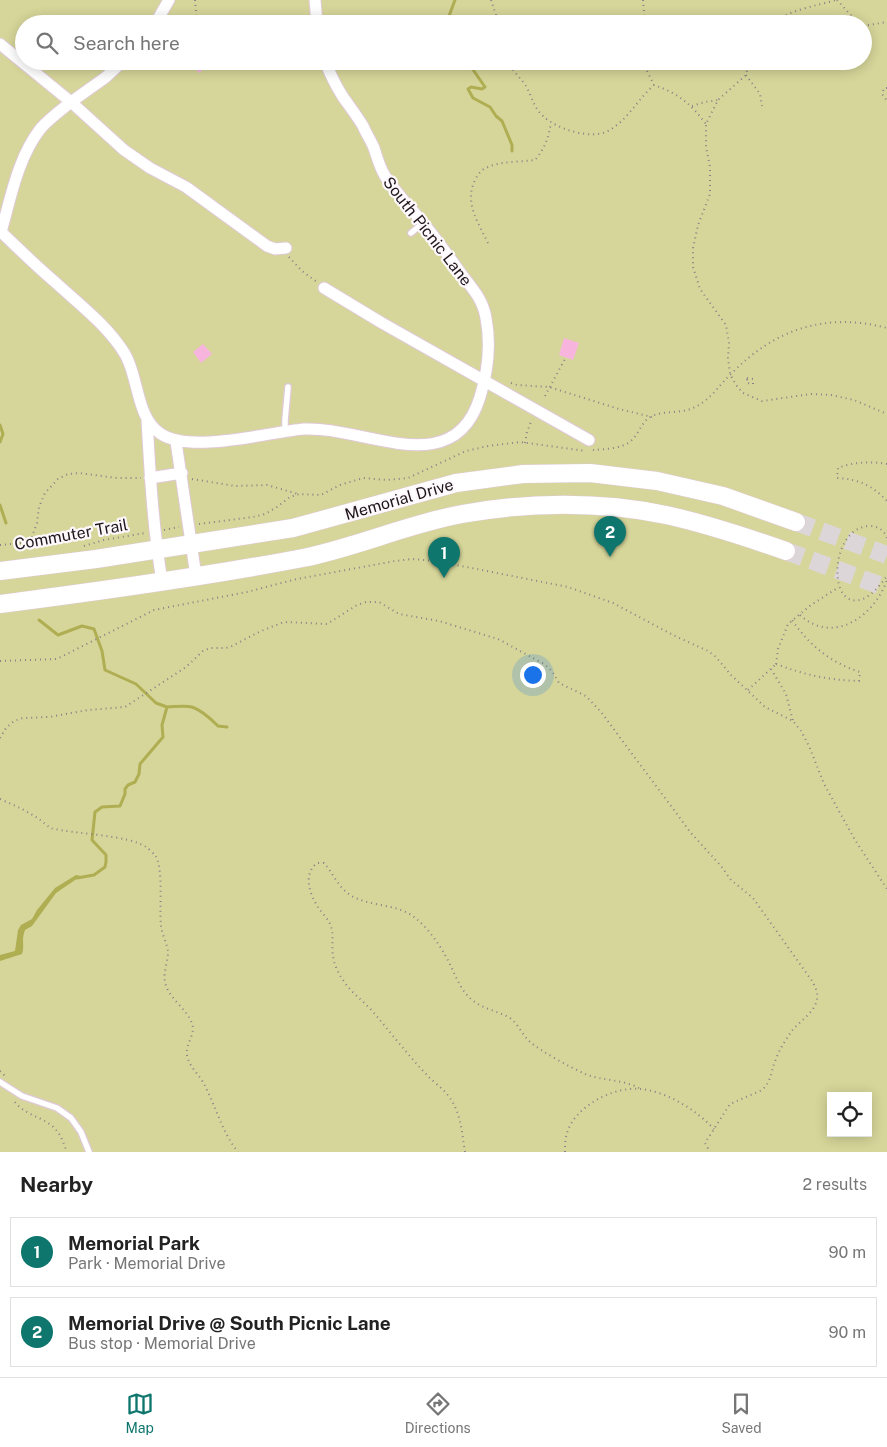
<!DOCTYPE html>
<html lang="en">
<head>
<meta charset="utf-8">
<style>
	:root { --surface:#fff; --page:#f2f2f2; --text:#222; --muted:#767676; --line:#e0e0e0; --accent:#0f766e }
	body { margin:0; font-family:"Public Sans",sans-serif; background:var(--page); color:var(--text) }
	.controls { position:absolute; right:15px; bottom:15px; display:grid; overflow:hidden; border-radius:0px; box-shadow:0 2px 12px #0003 }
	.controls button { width:45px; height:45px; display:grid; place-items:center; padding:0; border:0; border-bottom:1px solid var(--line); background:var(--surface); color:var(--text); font:25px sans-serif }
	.you { position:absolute; left:532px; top:674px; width:18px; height:18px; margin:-12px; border:4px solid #fff; border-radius:50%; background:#1a73e8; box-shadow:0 0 0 8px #1a73e833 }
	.badge { display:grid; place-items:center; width:32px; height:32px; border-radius:50%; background:var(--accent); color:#fff; font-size:16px; font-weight:700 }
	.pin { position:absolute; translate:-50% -41px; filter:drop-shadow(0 1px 2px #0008) }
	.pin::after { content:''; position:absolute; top:26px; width:18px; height:15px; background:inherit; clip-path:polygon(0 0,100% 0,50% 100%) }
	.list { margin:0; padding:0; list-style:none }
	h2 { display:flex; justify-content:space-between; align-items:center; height:65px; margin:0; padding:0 20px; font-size:21px }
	h2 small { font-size:16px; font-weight:400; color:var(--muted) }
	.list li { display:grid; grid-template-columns:32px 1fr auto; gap:15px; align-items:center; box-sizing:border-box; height:70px; margin:0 10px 10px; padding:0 10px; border:1px solid var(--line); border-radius:0px }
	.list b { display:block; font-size:19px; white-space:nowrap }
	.list p { margin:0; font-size:16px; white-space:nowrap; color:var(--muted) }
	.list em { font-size:16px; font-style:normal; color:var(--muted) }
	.icon { flex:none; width:28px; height:28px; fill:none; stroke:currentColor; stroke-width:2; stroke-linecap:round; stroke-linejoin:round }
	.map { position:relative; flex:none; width:887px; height:1152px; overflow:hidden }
	.search { position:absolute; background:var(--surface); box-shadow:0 2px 12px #0003; left:15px; right:15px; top:15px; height:55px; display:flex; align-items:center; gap:12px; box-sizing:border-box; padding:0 18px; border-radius:28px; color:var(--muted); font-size:19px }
	.sheet { height:225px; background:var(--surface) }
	nav { display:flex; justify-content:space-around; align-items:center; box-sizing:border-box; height:70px; border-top:1px solid var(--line); background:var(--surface); font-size:14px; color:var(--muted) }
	nav a { display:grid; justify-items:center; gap:2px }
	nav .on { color:var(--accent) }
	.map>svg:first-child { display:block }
	.green { fill:#d6d69a; fill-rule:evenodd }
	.water { fill:#b0ae52 }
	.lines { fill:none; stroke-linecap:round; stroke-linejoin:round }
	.stream { stroke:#b0ae52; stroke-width:3 }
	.building { fill:#f7b5de }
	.primary-tunnel { stroke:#dcd6d9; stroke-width:18; stroke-dasharray:18 9; stroke-linecap:butt }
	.lane-casing { stroke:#e0c9d7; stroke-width:8 }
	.street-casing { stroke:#e0c9d7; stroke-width:13 }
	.primary-casing { stroke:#e0c9d7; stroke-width:19 }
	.path { stroke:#898286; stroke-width:2; stroke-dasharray:1 4; stroke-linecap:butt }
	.lane { stroke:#fff; stroke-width:5.5 }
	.street { stroke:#fff; stroke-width:11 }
	.primary { stroke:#fff; stroke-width:18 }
	.labels { text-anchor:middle; stroke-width:4.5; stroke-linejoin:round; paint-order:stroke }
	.street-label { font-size:16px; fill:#1f161b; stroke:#fdf8fb }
</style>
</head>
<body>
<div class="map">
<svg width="887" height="1152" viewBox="0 0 887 1152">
	<rect width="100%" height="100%" fill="#fdf8fb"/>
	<path class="green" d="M0 0H887V1152H0ZM24 24H863V61H24ZM831 1096H868V1133H831Z"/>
	<path class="water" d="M76 875 81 876 56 893 32 926 25 930C21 940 25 946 22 954L0 961V955L15 951 18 930 21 925 32 919 37 910 55 888Z"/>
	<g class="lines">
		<path class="stream" d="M446 24 455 0
			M467 61 485 87 482 89 471 87 468 89 473 98 490 107 496 116 502 121 512 145V151
			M0 425 3 434 0 442
			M0 505 6 523
			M39 620 58 635 82 626 94 629 102 651 105 670 136 684 156 703 167 707 162 725 163 737 140 764 139 774 135 782 128 785 125 789V794L120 806 102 807 95 812 92 840 106 855V862L105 867 94 875 77 878
			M167 707C174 707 185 705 192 707 201 710 211 719 218 726L227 727"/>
	</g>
	<path class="building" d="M183 61H208L200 73Z
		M564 338 579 343 573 360 559 355Z
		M203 344 212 354 201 363 193 352Z"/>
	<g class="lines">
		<path class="primary-tunnel" d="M796 522 887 555
			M786 551 887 588"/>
		<defs>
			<path id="lane" d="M411 233 423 223
				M285 431V420L288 387
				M0 1082 22 1096 57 1108 71 1118 81 1132 89 1152"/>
			<path id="street" d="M315 0 317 24
				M155 24 169 0
				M0 44 71 102 106 77 123 61
				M0 231C18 248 36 266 55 282 80 305 107 325 125 354 139 378 136 418 161 434 192 454 268 432 304 429 364 426 454 483 480 397 488 371 491 345 486 318 483 300 473 289 462 275 449 257 437 239 423 223 410 207 396 193 385 176 380 168 377 158 374 148 371 141 366 133 363 126 357 116 350 107 343 97 336 86 330 74 325 61
				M1 232C11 197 18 157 41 128 50 118 61 110 71 102L124 150 150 168 186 187 267 246 275 249 286 248
				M324 288 382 323 589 440
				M147 420C150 474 153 528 162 581
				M176 442 196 576
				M150 478 182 473"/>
			<path id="primary" d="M0 571 96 559 293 528 456 483 523 474 590 473 657 481 723 496 796 522
				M0 604C101 591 203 577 303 558 357 547 408 524 462 514 528 502 600 501 666 515 707 524 746 537 786 551"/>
		</defs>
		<use href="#lane" class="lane-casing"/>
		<use href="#street" class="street-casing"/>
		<use href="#primary" class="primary-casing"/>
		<path class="path" d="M195 0 197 24
			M491 0 499 24
			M643 0 645 24
			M837 0 859 24
			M774 24C783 11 820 5 836 0
			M863 26 887 22
			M508 61C512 71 520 77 526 86 532 97 534 108 543 116 556 129 591 140 608 131 628 120 637 100 654 85
			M647 61V71L654 85C679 94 690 103 706 124
			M749 61 746 75 718 100 706 124V147L710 167V194L698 225 693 248V267L700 289 726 325 729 343 728 358 730 374 736 385 743 393 762 401 811 394 831 395 854 400 887 414
			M746 75 760 94 762 106
			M887 88H884L882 94 887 101
			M692 106 705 102 718 100
			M488 243C478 222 464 203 475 180 478 174 482 169 488 167 502 161 520 162 535 160 545 148 549 137 551 122
			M289 257 302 271 317 282
			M747 378 753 379V384L747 383Z
			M511 383 517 385 549 387 619 409 652 417
			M545 396 566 357
			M525 443 527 432 532 419
			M593 450C605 449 624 449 633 439 640 431 642 421 652 416 665 410 680 414 693 408 711 400 718 386 732 373 775 329 826 312 887 328
			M887 464C871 461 853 462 838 468L837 478C858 479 872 485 887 501
			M192 479 235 486 267 485 298 494
			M199 524 253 517 265 514 277 507 290 497 299 494 321 495 340 485 363 478 387 480 408 478 466 451 488 446 520 442 586 451
			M164 530 179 527
			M887 538C884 530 878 526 869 526 828 528 827 616 865 598 874 593 881 584 887 576
			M0 545 30 542 37 523 39 507 45 493 58 479 68 474 79 473 117 478H141
			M84 546 104 540 145 533
			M800 615C834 646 875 615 887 580
			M0 661 57 659 154 610 247 592 297 579 395 561 412 559 436 561 568 587 613 603 673 635 708 651 716 657 731 675 765 707 793 721 801 731 809 746 824 784 855 840 887 889
			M776 664C805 675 828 680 859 681L860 672C831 663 809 645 792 620
			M776 664 778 649 788 624 811 605 839 587
			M771 669 786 694 793 721
			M748 690 776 664
			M0 738 6 728 14 721 23 718 49 717 88 710 125 707 186 667 203 651 210 648H226L232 646 261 631 284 622 327 624 357 605 366 602H379L399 614 439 621 498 639 544 664 552 671 559 683 586 696 601 712 691 833 721 866 731 880 753 898 812 981C815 986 818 992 817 999 815 1013 798 1022 791 1032 785 1041 779 1050 776 1059 771 1070 772 1081 762 1090L730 1104 705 1143 710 1152
			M0 799C18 807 35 814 50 828 74 834 129 835 146 847 149 849 153 853 155 855 164 868 159 909 161 926 162 935 167 943 168 952 168 962 163 972 165 982 168 998 186 1008 192 1023 196 1035 185 1044 187 1055 189 1067 199 1074 204 1084 216 1107 222 1132 238 1152
			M0 1071 5 1076
			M15 1102C25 1116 46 1117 57 1131 62 1137 64 1145 67 1152
			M465 1152C462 1133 461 1114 450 1098 443 1088 433 1082 426 1074 407 1054 391 1033 374 1013 364 1001 351 993 343 980 338 973 334 964 333 956 331 944 335 932 329 922 327 918 323 914 320 910 310 896 302 875 317 863H324C333 873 338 887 350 895 369 907 396 903 414 917 426 926 438 942 445 955 454 970 458 988 472 1000 483 1009 498 1011 510 1018 518 1024 522 1034 529 1041 540 1051 570 1067 585 1074 602 1081 622 1079 639 1088
			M565 1152C565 1146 565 1139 567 1133 575 1106 614 1086 641 1089 668 1092 696 1110 714 1129"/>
		<use href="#lane" class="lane"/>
		<use href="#street" class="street"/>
		<use href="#primary" class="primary"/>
	</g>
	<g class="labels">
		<g class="street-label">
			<text transform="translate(428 231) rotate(52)" y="6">South Picnic Lane</text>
			<text transform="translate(399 499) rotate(-16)" y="6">Memorial Drive</text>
			<text transform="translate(71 534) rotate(-10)" y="6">Commuter Trail</text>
		</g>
	</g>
</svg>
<div class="controls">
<button><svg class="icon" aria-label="locate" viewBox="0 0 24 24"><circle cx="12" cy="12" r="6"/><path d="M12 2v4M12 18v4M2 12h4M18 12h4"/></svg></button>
</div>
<div class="you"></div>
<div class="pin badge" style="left:444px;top:578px">1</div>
<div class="pin badge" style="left:610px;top:557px">2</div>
<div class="search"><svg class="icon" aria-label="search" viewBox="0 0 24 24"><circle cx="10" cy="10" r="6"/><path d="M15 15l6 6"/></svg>Search here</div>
</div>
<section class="sheet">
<h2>Nearby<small>2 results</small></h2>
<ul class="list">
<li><span class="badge">1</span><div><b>Memorial Park</b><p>Park · Memorial Drive</p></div><em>90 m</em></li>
<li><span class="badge">2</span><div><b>Memorial Drive @ South Picnic Lane</b><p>Bus stop · Memorial Drive</p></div><em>90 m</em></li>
</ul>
</section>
<nav>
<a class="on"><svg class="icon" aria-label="map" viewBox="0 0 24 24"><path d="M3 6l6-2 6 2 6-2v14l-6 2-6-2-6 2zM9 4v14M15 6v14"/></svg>Map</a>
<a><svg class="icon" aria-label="directions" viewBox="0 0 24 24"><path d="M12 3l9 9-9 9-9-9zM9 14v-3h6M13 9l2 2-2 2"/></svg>Directions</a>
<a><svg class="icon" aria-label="saved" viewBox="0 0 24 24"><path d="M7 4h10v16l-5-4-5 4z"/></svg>Saved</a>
</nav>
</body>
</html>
